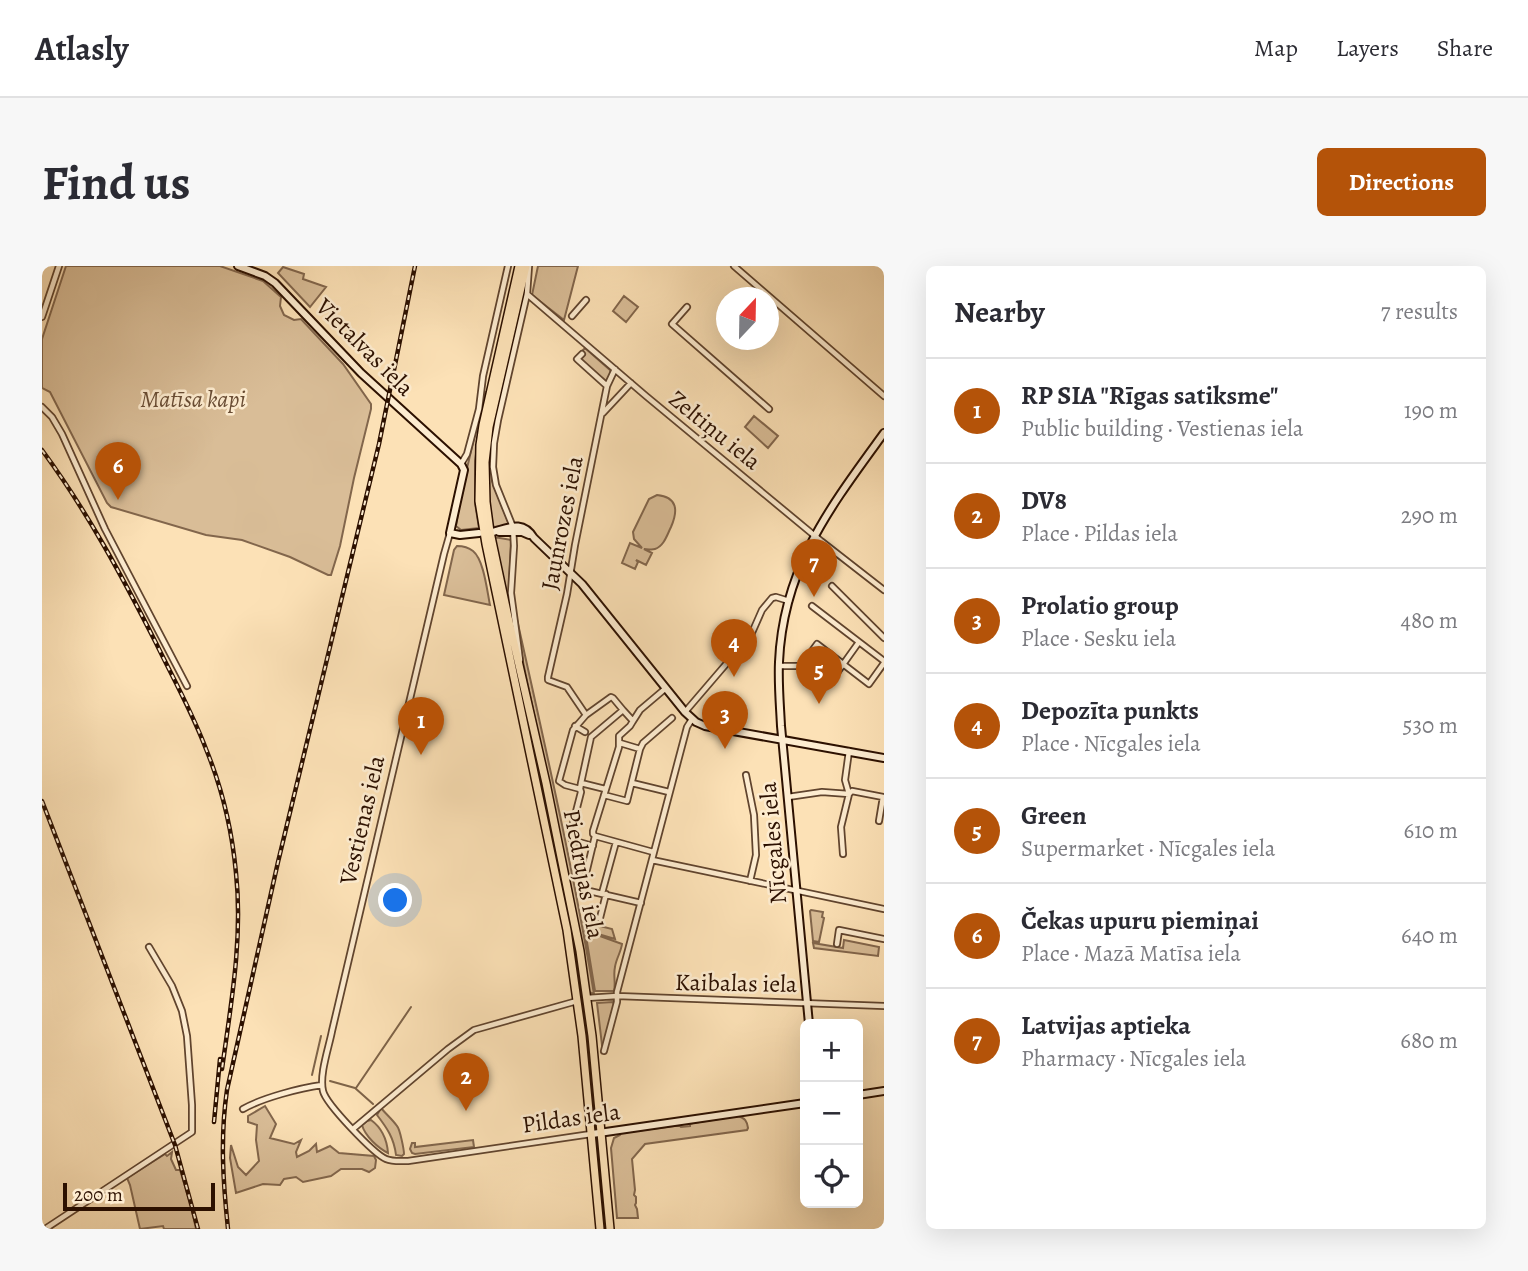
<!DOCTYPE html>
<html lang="en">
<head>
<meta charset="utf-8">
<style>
	:root { --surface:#fff; --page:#f7f7f7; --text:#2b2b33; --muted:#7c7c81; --line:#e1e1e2; --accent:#b45309 }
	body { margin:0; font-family:Alegreya,serif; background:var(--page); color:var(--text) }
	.controls { position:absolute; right:21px; bottom:21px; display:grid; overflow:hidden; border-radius:10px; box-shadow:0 7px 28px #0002 }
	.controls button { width:63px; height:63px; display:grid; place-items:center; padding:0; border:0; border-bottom:2px solid var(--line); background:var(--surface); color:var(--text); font:35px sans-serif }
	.compass { position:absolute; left:674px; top:21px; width:63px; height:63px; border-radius:50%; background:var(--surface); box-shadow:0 7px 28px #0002; rotate:22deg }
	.scale { position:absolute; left:21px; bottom:18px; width:152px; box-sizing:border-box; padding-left:7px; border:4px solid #2c1000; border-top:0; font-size:19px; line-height:24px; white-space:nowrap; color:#2c1000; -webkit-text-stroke:5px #fdecd0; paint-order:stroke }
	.you { position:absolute; left:354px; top:635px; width:24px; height:24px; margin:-18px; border:5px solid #fff; border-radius:50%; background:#1a73e8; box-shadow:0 0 0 10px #1a73e833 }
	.badge { display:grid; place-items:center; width:46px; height:46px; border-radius:50%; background:var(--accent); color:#fff; font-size:23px; font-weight:700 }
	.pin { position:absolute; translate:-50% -58px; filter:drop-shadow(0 2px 4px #0008) }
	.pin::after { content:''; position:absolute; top:37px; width:24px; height:21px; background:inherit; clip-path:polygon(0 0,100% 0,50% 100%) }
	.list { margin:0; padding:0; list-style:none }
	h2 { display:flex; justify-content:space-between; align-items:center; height:91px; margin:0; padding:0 28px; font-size:30px }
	h2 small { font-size:23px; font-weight:400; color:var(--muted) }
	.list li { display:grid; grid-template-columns:46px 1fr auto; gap:21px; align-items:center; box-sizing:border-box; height:105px; padding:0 28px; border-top:2px solid var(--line) }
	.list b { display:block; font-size:26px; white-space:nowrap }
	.list p { margin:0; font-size:23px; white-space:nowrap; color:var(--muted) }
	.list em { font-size:23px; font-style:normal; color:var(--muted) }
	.icon { flex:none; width:38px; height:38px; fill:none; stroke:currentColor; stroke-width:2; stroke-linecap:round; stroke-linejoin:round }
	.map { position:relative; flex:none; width:842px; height:963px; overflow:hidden; border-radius:10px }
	header { display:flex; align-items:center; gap:42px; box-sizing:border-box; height:98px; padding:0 35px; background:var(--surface); border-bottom:2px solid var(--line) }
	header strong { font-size:33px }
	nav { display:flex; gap:38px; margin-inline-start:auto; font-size:24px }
	.intro { display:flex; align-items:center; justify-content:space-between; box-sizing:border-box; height:168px; padding:0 42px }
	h1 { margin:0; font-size:49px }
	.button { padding:18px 32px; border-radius:10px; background:var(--accent); color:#fff; font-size:24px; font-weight:700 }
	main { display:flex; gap:42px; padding:0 42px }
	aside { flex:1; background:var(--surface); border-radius:10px; box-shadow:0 7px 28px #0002 }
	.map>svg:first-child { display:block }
	.green { fill:#d9bd97; stroke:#82664c; stroke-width:2 }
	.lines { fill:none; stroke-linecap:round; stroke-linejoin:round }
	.stream { stroke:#7e6348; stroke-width:2 }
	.street-casing { stroke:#60442e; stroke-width:8 }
	.secondary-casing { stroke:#2c1000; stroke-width:10 }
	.primary-casing { stroke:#2c1000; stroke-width:10 }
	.street { stroke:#fdecd0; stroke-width:4.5 }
	.secondary { stroke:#fdecd0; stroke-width:6 }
	.primary { stroke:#fce1b6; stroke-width:7 }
	.rail-casing { stroke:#2c1000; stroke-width:4.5 }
	.rail { stroke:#fdecd0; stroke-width:2; stroke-dasharray:5; stroke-linecap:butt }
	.labels { text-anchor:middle; stroke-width:5; stroke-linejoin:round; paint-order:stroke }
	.street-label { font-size:24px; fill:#2c1000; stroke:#fdecd0 }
	.park-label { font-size:24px; font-style:italic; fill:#694d35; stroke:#fdecd0 }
</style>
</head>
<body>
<header>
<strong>Atlasly</strong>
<nav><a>Map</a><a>Layers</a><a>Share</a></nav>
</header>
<div class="intro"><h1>Find us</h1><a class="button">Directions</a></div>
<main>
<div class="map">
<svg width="842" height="963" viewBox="0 0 842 963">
	<rect width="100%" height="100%" fill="#fce1b6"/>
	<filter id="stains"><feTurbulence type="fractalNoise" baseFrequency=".00286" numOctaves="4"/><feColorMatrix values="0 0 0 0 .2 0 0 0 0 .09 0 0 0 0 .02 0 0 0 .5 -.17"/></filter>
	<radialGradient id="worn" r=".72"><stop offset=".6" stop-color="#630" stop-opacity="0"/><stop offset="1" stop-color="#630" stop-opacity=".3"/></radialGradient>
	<path class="green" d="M24 0H178L221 15 239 31 238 40 242 49 252 54 259 53 301 98 329 138V143L312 212 298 280 289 309H286L248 291 200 274 164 269 69 241 65 237 8 126 0 122V73Z
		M496 0H536L522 54 490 29Z
		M241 1 262 8 261 13 284 21 268 41 236 7Z
		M483 19V26L452 163 449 184 450 215 467 258 465 260 450 261C440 209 450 158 462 108 469 78 476 48 483 19Z
		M582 30 596 41 584 56 571 45Z
		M543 82 568 104 569 108 565 116 539 95V93L542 89 539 86Z
		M443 125 433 195V237L437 262 419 264 414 260 419 228Z
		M712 150 736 170 726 182 703 161Z
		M615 229C636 231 636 245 629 261 625 269 622 280 613 283 610 284 604 283 602 283L610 287 604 299 594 294 596 296 593 303 580 297 588 277 600 282 592 273 591 266 607 233Z
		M452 271 469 274 467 324 469 346Z
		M415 280C421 280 426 281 431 285 442 294 445 325 448 339L402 329 412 284Z
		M474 349C502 475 531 601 552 728L547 726 528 617 485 415 475 367Z
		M470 379 524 626 547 769 555 851H553L550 815 530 676Z
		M769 644 781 646 780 651 782 652 777 676 771 675 768 645Z
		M541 652 555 653 554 659 570 663 573 673 556 668 553 662 555 669 580 678C579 686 574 693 573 701 571 709 574 717 572 725H553Z
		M802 674 837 681 836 690 772 682 771 677 801 682Z
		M571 736 572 739 562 778 560 779 555 737Z
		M223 840 234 858 228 872 252 878 259 874 254 886 255 891 267 885 274 878 275 886 288 880 297 887 332 890 334 894 333 902 327 906 320 903H299L289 910 261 916 254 911 242 913 238 919 221 918 194 927 188 892 189 879 196 901 204 909 217 895 214 874 215 859 206 856V850Z
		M339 842C344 848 351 854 355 860 358 863 362 884 362 888L360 890 354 889C352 872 345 862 335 849Z
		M696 850C703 852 705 855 706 862L705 864 603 878 590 893 593 924 592 929 594 931V937L593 939 595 943 596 952H575L569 882 572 872 578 869 579 867 632 860H638L639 861 648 860V858L651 857Z
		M329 854C340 862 345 874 346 887 336 882 323 870 320 859L325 855Z
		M431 874 432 881 373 888 370 887 368 883 370 877H373V881Z
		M130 886 129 893 134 904H138L149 940 154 963H122L121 960 98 963 88 919 85 912 123 888 125 890Z"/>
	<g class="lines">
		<path class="stream" d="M270 809 279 770
			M288 815 313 822 331 838
			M314 822 369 741"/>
		<defs>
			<path id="street" d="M692 0 842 130
				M485 28 604 130 779 275 842 324
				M645 41 630 58 727 143
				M530 50 544 34
				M0 51 17 0
				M540 88 535 93 565 120
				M0 141 10 151 20 168 63 263 145 420
				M561 147 589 117
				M419 198 425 188 437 143 441 110 466 0
				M408 267 402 288 290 765C287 781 277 809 281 825 284 838 332 888 344 893 351 896 359 895 366 895L549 868
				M790 320 842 372
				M770 340 842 395
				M817 376 787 418 759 400 775 378 827 418 842 397
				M478 394 469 327 472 280 471 261 454 219 451 201 452 177 456 154 485 28 487 0
				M737 400H759
				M643 446 709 369 720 344 730 332 734 331 747 335
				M544 449 525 421 506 414V411L525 328 533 279 565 120 573 103
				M591 455 588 460 577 470V481L551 565V568L553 570 541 620 543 624 599 637
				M533 460 543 466
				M578 477 598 483
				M704 509 712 549 714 589 708 615
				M539 517 563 523
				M590 517 627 526
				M538 523 523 519 517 515 531 464 544 449 569 431 571 432 581 444
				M562 529 585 535 598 483 601 477 630 452
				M746 531 780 526 807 528 810 525 841 531 837 555
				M553 570 611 586
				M551 580 530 574 528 569 539 526 538 523 539 517 549 471 581 444 591 455 598 444 624 422
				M801 588 799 561 807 528 803 514 807 485
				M610 594 842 643
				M560 627 574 576
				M552 652H558L564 628
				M795 678 797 664 842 673
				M545 732 575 730 842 740
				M562 785 575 736V726L645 461 650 453
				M201 843C220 832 258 822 280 819
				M311 863 406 783 432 764 535 735
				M3 963 150 866V839L145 770 140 745 130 720 107 681"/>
			<path id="secondary" d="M196 0 223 10 233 17 319 107 419 198 422 204 408 267 418 269 437 267
				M451 266C468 261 481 254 492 272L540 318 643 446 654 456 663 460 842 492
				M457 266H480L487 269
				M767 758 739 460C738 439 736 418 737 396 741 301 789 240 842 167
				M816 829 842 825
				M550 868 763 837"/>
			<path id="primary" d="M477 0 441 159 438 179 437 235 444 278 525 664 540 770 558 963
				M484 0 447 161 443 196 444 236 448 266 466 351 504 517 538 685 550 770 568 963"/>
		</defs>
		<use href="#street" class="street-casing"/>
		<use href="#secondary" class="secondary-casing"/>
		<use href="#primary" class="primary-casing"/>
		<use href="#street" class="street"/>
		<use href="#secondary" class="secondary"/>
		<use href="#primary" class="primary"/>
		<defs>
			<path id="rail" d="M0 184C45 245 80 310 114 377 131 412 150 446 164 483 180 522 190 564 194 607 201 672 189 738 180 803
				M0 535 133 879 156 963
				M172 856 178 793
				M186 963C181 916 178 871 185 824L236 596 337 178 373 0"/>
		</defs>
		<use href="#rail" class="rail-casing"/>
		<use href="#rail" class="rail"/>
	</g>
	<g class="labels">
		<g class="street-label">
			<text transform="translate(323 81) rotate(45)" y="8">Vietalvas iela</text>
			<text transform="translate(673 164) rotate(39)" y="8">Zeltiņu iela</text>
			<text transform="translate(520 257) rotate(-79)" y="8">Jaunrozes iela</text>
			<text transform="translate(320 554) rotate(-77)" y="8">Vestienas iela</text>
			<text transform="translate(731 577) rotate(-95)" y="8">Nīcgales iela</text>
			<text transform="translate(542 608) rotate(79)" y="8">Piedrujas iela</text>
			<text transform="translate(694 717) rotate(1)" y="8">Kaibalas iela</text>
			<text transform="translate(529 852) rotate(-8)" y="8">Pildas iela</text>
		</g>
		<g class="park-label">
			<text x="151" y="141">Matīsa kapi</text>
		</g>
	</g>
	<rect width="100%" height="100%" filter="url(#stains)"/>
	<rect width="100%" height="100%" fill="url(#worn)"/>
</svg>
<div class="controls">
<button>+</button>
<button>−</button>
<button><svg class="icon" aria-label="locate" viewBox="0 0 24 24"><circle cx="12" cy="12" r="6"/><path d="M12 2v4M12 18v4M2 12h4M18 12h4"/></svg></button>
</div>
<svg class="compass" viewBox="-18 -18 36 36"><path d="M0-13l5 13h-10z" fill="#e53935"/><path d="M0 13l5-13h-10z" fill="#7c7c81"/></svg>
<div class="scale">200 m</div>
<div class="you"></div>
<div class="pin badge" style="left:379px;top:489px">1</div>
<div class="pin badge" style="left:424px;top:845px">2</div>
<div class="pin badge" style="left:683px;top:483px">3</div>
<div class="pin badge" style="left:692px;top:411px">4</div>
<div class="pin badge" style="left:777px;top:438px">5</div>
<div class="pin badge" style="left:76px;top:234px">6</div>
<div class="pin badge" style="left:772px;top:331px">7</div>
</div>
<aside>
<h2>Nearby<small>7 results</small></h2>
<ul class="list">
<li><span class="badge">1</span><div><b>RP SIA &quot;Rīgas satiksme&quot;</b><p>Public building · Vestienas iela</p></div><em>190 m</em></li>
<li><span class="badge">2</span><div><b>DV8</b><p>Place · Pildas iela</p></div><em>290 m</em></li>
<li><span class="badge">3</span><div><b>Prolatio group</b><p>Place · Sesku iela</p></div><em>480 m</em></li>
<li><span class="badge">4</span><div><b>Depozīta punkts</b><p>Place · Nīcgales iela</p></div><em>530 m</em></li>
<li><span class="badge">5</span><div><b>Green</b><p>Supermarket · Nīcgales iela</p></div><em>610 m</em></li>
<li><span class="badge">6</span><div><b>Čekas upuru piemiņai</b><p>Place · Mazā Matīsa iela</p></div><em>640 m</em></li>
<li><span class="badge">7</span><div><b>Latvijas aptieka</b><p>Pharmacy · Nīcgales iela</p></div><em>680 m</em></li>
</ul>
</aside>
</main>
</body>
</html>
